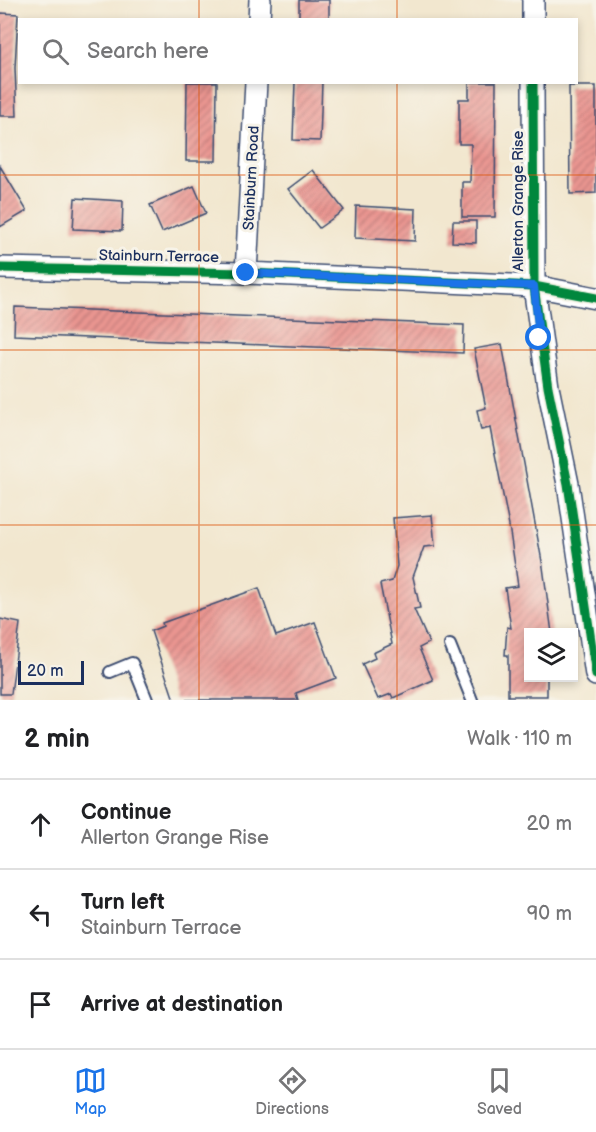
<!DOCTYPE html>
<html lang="en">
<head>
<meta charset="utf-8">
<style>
	:root { --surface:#fff; --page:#f2f2f2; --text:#202124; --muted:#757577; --line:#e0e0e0; --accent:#1a73e8 }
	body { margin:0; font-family:"Balsamiq Sans",sans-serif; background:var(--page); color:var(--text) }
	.controls { position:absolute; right:18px; bottom:18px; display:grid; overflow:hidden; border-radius:0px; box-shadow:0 3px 9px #0003 }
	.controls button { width:54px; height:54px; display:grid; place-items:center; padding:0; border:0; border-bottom:2px solid var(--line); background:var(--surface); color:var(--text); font:30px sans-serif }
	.scale { position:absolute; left:18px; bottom:15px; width:66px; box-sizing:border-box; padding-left:6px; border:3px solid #1b2f5e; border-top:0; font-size:16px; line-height:21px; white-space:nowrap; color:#1b2f5e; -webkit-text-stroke:4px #f7f3e8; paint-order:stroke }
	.stop { position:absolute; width:18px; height:18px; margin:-14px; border:4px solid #1a73e8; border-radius:50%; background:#fff }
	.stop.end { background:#1a73e8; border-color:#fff; box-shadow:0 2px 6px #0008 }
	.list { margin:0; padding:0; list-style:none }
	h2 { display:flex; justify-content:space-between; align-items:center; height:78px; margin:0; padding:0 24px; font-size:26px }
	h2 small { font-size:20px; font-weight:400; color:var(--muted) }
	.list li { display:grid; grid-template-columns:39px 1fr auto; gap:18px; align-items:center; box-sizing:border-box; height:90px; padding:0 24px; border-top:2px solid var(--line) }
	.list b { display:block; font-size:22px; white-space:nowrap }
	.list p { margin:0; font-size:20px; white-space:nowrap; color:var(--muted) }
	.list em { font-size:20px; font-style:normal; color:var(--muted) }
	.icon { flex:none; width:33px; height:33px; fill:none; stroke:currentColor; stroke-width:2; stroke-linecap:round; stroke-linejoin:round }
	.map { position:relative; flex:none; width:596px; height:700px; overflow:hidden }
	.search { position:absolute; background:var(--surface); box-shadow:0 3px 9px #0003; left:18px; right:18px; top:18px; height:66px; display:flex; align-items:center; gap:15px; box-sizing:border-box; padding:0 21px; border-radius:0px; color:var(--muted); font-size:22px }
	.sheet { height:348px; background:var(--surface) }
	nav { display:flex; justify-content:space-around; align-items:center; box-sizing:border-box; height:84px; border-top:2px solid var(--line); background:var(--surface); font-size:16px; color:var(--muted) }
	nav a { display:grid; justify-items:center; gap:3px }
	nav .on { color:var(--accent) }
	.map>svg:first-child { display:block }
	.building { fill:url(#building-hatch) }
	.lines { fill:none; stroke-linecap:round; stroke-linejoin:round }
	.lane-casing { stroke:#3b4b6f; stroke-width:14 }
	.street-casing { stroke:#3b4b6f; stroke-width:24 }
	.lane { stroke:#fff; stroke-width:10 }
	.street { stroke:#fff; stroke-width:21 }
	.cycleway-casing { stroke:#f7f3e8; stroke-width:13 }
	.cycleway { stroke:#00873e; stroke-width:9 }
	.route { stroke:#1a73e8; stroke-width:8 }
	.grid { fill:none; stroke:#de5710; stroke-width:1.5; stroke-opacity:0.55 }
	.labels { text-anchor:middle; stroke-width:6; stroke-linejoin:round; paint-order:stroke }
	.street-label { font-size:15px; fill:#1b2f5e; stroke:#f7f3e8 }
</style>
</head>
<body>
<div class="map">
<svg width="596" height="700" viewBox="0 0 596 700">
	<defs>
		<pattern id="building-hatch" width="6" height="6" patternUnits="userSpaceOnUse" patternTransform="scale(1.5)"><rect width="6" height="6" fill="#ea9590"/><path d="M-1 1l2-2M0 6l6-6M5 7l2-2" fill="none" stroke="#bd7a79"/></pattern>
	</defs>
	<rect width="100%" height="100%" fill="#f7f3e8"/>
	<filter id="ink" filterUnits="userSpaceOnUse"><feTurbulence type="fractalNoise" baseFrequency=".0167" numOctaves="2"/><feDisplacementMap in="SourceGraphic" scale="12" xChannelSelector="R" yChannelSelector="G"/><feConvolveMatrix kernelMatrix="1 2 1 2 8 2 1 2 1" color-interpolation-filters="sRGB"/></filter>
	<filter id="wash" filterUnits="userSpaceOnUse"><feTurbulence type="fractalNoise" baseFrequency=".008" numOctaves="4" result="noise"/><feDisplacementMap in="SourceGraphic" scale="24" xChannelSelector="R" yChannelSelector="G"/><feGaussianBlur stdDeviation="1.35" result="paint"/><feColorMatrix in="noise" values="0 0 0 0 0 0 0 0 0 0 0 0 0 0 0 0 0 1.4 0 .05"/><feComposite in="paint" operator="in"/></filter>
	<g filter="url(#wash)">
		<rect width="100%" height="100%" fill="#f2e7cf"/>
		<g id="blocks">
			<path class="building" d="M299 0H329V20H299Z
				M0 13 18 14 15 68 17 116H0Z
				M187 82H217L216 161H186Z
				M295 82H322L320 141 293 140Z
				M469 82H496L495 217H462V182H470L471 144H459V99H469Z
				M569 86H596V193L570 194Z
				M0 166 27 211 0 227Z
				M313 170 344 210 319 228 288 189Z
				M194 186 206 213 162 232 150 205Z
				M75 198 123 201 122 231 73 229Z
				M356 206 416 209 415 241 355 238Z
				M453 221H476V243L452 242Z
				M15 307 464 325 463 353 14 335Z
				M502 344 543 567 552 633H528V678H547V696H508V655H505L507 627 511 628 505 588 518 586 509 526 490 428 481 430 477 410 486 408 474 349Z
				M432 515 435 546 424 547 413 577 420 608 414 609 429 643 419 648 433 680 393 698 391 694 378 699 362 664 375 658 373 653 392 644 380 584 392 581 397 566 393 518Z
				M259 588 276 636 315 622 336 678 296 693 298 700H174L151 631 163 626 162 623Z
				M0 619 20 623 11 694H0Z"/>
		</g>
	</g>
	<g filter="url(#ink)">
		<use href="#blocks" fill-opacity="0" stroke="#3b4b6f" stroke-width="1.5"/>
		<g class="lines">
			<defs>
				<path id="lane" d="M450 645 472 700
					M110 672 132 663 147 700"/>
				<path id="street" d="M533 0V20
					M259 20 260 0
					M533 82 534 286 548 387 568 484 596 675
					M0 268 246 273 534 286 596 298
					M246 273 256 82"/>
			</defs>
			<use href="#lane" class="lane-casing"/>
			<use href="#street" class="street-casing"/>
			<use href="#lane" class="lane"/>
			<use href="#street" class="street"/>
			<defs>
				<path id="cycleway" d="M533 82 534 286 548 387 568 484 596 675
					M0 268 246 273 534 286 596 298"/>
			</defs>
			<use href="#cycleway" class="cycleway-casing"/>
			<use href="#cycleway" class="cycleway"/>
		</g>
	</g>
	<g class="lines" filter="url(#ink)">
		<path class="route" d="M246 273 534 286 539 338"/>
	</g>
	<path class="grid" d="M199 0V20M397 0V20M199 82V700M397 82V700M0 175H596M0 350H596M0 525H596"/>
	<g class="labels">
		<g class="street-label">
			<text transform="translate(251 178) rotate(-87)" y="5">Stainburn Road</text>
			<text transform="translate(518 201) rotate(-90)" y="5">Allerton Grange Rise</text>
			<text transform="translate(159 256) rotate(1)" y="5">Stainburn Terrace</text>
		</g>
	</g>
</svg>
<div class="controls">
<button><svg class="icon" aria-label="layers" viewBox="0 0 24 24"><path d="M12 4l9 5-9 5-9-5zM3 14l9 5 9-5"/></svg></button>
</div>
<div class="scale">20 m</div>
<div class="stop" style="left:539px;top:338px"></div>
<div class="stop end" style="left:246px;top:273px"></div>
<div class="search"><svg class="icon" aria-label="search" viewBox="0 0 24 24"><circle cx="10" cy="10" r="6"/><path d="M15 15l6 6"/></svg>Search here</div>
</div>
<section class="sheet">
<h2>2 min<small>Walk · 110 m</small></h2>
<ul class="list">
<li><svg class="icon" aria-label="ahead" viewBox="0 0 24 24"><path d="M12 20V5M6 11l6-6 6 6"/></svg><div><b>Continue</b><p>Allerton Grange Rise</p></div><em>20 m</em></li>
<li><svg class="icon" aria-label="left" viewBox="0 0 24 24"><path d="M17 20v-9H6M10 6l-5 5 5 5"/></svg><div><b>Turn left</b><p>Stainburn Terrace</p></div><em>90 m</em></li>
<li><svg class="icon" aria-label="arrive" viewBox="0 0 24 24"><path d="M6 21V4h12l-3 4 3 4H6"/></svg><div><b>Arrive at destination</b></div></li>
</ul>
</section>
<nav>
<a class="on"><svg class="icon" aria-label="map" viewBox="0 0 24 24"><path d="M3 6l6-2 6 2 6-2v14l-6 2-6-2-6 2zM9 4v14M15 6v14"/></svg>Map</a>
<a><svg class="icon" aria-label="directions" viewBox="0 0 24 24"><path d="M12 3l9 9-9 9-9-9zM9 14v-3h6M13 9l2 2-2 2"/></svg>Directions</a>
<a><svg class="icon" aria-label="saved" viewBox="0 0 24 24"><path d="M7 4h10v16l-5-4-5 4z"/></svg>Saved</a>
</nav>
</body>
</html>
